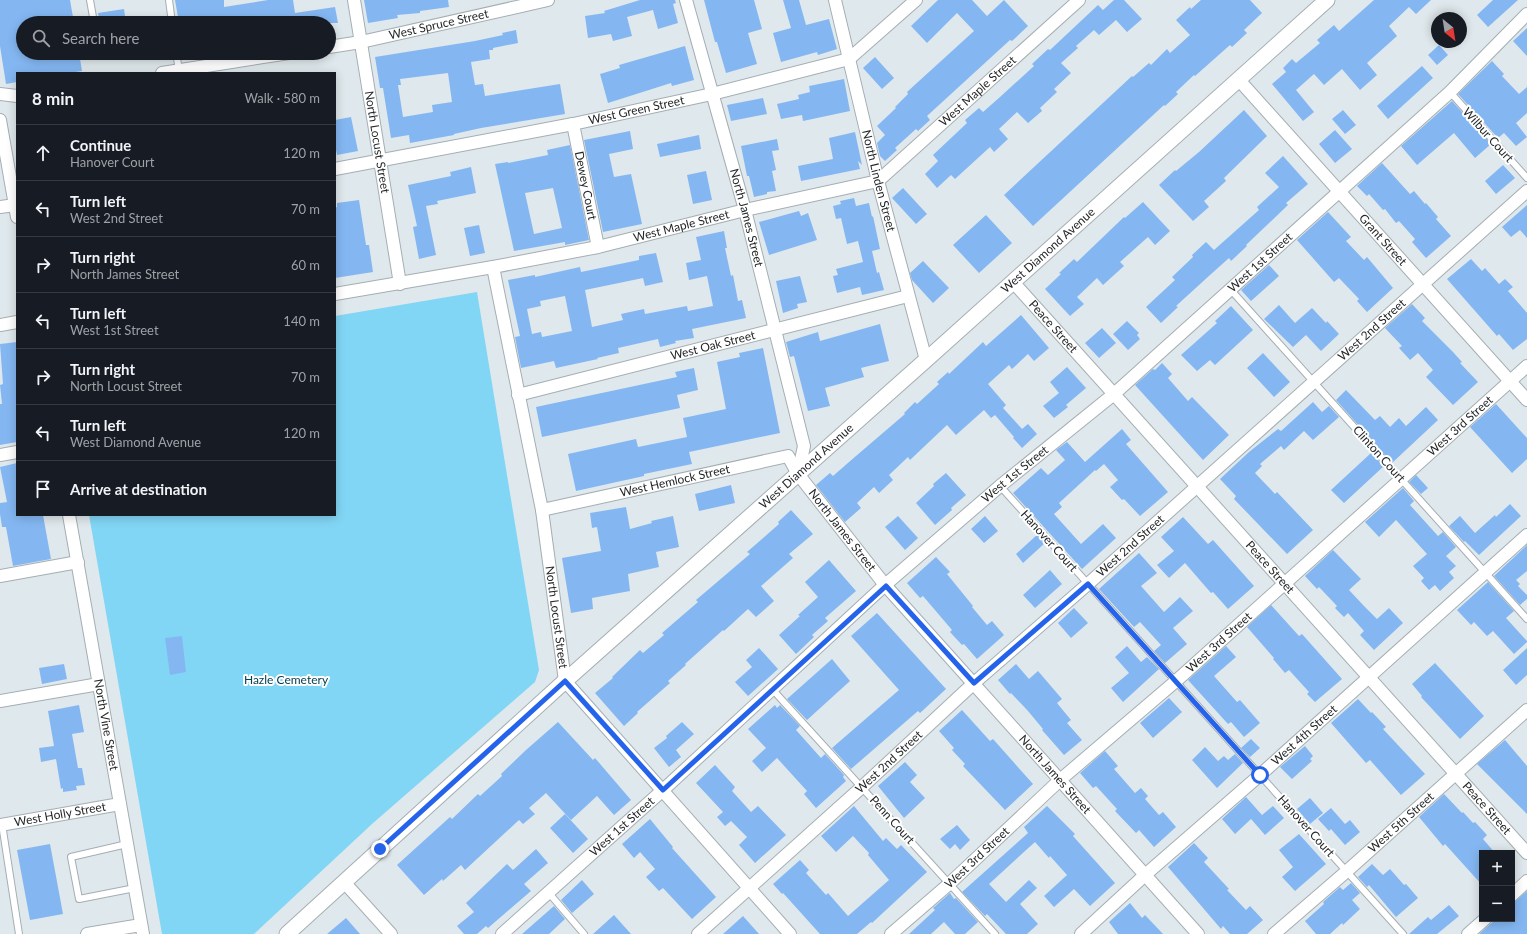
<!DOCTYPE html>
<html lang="en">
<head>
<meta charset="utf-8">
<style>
	:root { --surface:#171b24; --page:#242831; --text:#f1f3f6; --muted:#9ea1a6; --line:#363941 }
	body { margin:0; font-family:Lato,sans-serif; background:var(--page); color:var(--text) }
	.controls { position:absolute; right:12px; bottom:12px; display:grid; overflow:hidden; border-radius:0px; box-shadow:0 2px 10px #0003 }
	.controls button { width:36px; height:36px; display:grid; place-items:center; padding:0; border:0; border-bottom:1px solid var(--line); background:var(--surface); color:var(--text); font:20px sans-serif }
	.compass { position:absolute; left:1431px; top:12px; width:36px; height:36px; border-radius:50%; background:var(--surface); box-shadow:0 2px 10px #0003; rotate:150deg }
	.stop { position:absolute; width:12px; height:12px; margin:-9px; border:3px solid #2563eb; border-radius:50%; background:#fff }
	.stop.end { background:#2563eb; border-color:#fff; box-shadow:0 1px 4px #0008 }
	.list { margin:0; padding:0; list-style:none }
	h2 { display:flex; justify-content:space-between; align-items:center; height:52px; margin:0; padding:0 16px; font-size:17px }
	h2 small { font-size:13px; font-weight:400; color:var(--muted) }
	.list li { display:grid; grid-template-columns:26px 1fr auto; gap:12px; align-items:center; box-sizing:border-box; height:56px; padding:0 16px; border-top:1px solid var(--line) }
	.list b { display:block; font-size:15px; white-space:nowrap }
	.list p { margin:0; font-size:13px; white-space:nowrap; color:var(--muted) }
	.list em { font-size:13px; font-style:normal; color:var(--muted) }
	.icon { flex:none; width:22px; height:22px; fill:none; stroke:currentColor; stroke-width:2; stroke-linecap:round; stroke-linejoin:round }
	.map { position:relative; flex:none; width:1527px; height:934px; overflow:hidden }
	.search { position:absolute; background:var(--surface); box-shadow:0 2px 10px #0003; left:16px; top:16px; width:320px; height:44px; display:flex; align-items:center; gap:10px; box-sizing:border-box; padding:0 14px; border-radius:22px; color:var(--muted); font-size:15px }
	.panel { position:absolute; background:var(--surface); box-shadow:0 2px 10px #0003; left:16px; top:72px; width:320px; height:444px; border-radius:0px }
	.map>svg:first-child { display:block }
	.green { fill:#82d6f5 }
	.building { fill:#84b7f2; fill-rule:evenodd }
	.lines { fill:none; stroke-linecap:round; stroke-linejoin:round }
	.service-casing { stroke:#a5aeb2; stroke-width:8 }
	.minor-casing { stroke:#a5aeb2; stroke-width:14 }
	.tertiary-casing { stroke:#a5aeb2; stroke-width:17 }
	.service { stroke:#fff; stroke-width:6 }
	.minor { stroke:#fff; stroke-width:12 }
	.tertiary { stroke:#fff; stroke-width:15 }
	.route { stroke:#2563eb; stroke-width:5 }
	.labels { text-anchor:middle; stroke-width:4; stroke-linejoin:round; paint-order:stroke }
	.street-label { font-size:12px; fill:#25282a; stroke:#fff }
	.park-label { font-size:12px; fill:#074153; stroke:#fff }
</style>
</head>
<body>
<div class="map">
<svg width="1527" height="934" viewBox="0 0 1527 934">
	<rect width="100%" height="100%" fill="#dfe8ec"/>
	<path class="green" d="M477 292 539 670 535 682 372 824 254 934H162L89 515H335V316Z"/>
	<path class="building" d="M0 0H70L74 23H23V53H79L82 71 69 73H17V82L6 84 0 46Z
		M175 0H224V7L268 0H293L295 13 335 7 338 23H179Z
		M364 0H448L449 7 420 11V13L397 15 398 18 368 23Z
		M640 0H675L676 3 673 4 678 23 658 29 653 10 627 17 632 36 613 41 611 34 588 38 585 16 605 13 604 11Z
		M704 0H754L762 29 748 33 757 64 726 73 717 42H715Z
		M783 0H799L806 25 829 19 837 49 818 55 817 52 781 62 773 33 791 28Z
		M938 0H972L987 16 1004 0 1028 26 1012 41 1010 40 927 116 930 120 918 131 916 129 895 148 897 150 885 161 880 156 877 143 885 135 877 126 896 108 895 107 908 94 907 92 974 31 957 13 927 43 911 26Z
		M1114 0H1124L1142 19 1127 32 1116 20 1099 35 1094 30 1076 46 1078 48 1061 63 1071 73 1054 89 1057 92 1040 108 1042 111 1028 123 1017 112 999 129 1008 139 994 152 990 147 955 179 951 175 937 188 925 174 938 161 933 155 967 123 965 120 979 108 983 112 1000 97 1034 66 1032 64 1048 49 1050 50 1098 5 1103 10Z
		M1201 0H1250L1262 13 1244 30 1247 33 1232 47 1230 45 1195 76 1194 75 1176 92 1178 94 1165 106 1164 105 1033 226 1004 195 1132 76 1133 77 1149 63 1151 65 1167 49 1170 53 1190 35 1176 20 1190 7 1191 9Z
		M1374 0H1431L1416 14 1409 7 1389 26 1397 36 1367 63 1377 75 1360 90 1342 69 1324 85 1314 74 1296 90 1314 112 1303 121 1272 84 1286 72 1283 68 1292 59 1296 63 1320 43 1317 40 1334 25 1339 31Z
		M1493 0H1518L1488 27 1477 15Z
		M124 9 126 23H100L98 13Z
		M1527 28V56L1513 41Z
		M516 30 518 43 493 48V50H489L490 59 471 62 475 85 483 84 485 96 560 84 565 114 481 128 454 134V135L410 143 409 135 391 138 383 88H380L375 57 475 41 503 35 502 33ZM448 73 452 102 432 105 433 112 403 117 398 85H401L400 79Z
		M1439 45 1448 55 1437 65 1428 55Z
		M685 46 694 80 672 86 671 83 608 103 600 74 620 68 619 65Z
		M875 57 894 78 882 89 863 68Z
		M1492 61 1504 74 1502 76 1519 94 1527 87V113L1516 123 1527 137 1516 146 1504 133 1498 138 1458 94Z
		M1422 66 1433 78 1388 119 1377 106Z
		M844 79 850 111 803 121 802 115 781 119 777 104 799 99 798 95 810 92 809 86Z
		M763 98 767 114 731 121 727 105Z
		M1452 101 1491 144 1475 158 1454 133 1417 165 1401 146Z
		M1244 110 1267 136 1224 178 1226 181 1204 201 1209 207 1193 221 1159 185 1175 170 1176 171 1199 152Z
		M1343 110 1356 125 1345 134 1332 119Z
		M351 117 358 151 337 155 335 145V120Z
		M1335 130 1352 149 1335 163 1319 144Z
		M630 131 633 149 609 154 614 177 631 174 642 224 603 232 584 140Z
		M855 132 862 165 858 161 860 169 801 181 798 166 833 159 829 138Z
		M699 135 701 149 660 157 657 144Z
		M777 139 779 150 772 151 776 170 772 171 776 191 767 192V194L754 197 749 176H747L741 146Z
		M570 145 589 240 565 245V242L514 251 495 164 508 162V163L548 155 547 150ZM553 188 562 228 534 234 525 193Z
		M1283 156 1308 184 1286 203 1288 205 1246 245 1247 246 1231 261 1229 258 1210 275 1176 306 1178 307 1161 323 1146 307 1175 280 1172 277 1193 257 1192 255 1206 242 1214 250 1259 210 1257 207 1279 187 1265 173Z
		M1382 163 1410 194 1414 191 1425 204 1426 203 1438 217 1436 219 1451 236 1426 258 1412 242 1415 239 1399 221 1396 223 1385 209 1383 210 1369 194 1367 196 1357 186Z
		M1503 165 1515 178 1496 194 1485 181Z
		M471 167 476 193 437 201 438 204 426 206 436 255 419 259 413 227 417 226 408 185 451 176 450 172Z
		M706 171 712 200 693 204 687 175Z
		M903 188 927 214 916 224 892 198Z
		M854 198 856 206 869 203 872 217 873 216 880 249 872 251 877 273 879 272 884 290 862 295 860 287 837 293 833 276 838 275 836 269 863 262 858 241 847 244 841 218 836 219 833 206 841 204 840 201Z
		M359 200 366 245H369L373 272 335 278V208L337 207V203Z
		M1143 202 1170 231 1155 245 1148 237 1120 262 1124 266 1103 285 1097 278 1077 297 1084 304 1070 316 1045 289 1061 274 1059 273 1074 259 1077 262 1124 217 1125 218Z
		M1527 205V238L1520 230 1511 237 1502 227Z
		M799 211 801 216 808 213 817 240 769 255 759 222Z
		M1328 212 1351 237 1346 241 1364 260 1367 257 1393 288 1367 312 1357 301 1359 299 1339 278 1334 282 1297 240Z
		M986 215 1012 243 979 273 953 245Z
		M479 225 485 253 470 256 464 228Z
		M724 231 727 248H725L731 276 733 275 738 301 742 300 746 318 692 329 694 338 675 341 676 343 660 347 658 339 618 348 619 353 597 358 598 359 556 368 554 361 521 368 515 337 520 336 508 280 535 275V277L580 267 581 272 639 260V256L656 253 663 282 645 286 643 278 585 290 592 327 623 320 621 314 644 309 645 314 687 306 688 311 713 306 707 276 689 280 686 263 701 260 696 237ZM565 296 572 331 542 337 541 332 532 334 527 309 541 306 540 301Z
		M1471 259 1482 271 1485 268 1499 284 1505 279 1513 287 1508 291 1527 313V339L1513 350 1499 334 1497 336 1447 279Z
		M923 261 949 288 933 303 912 280 910 273Z
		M1269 265 1279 276 1251 301 1241 290Z
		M800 276 807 302 797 304 798 308 783 313 776 281Z
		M1412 304 1425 318 1422 321 1453 352 1462 362 1460 363 1478 382 1453 405 1426 377 1433 370 1418 353 1410 360 1399 348 1402 346 1385 328Z
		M1279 305 1295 323 1312 308 1326 323 1327 321 1339 334 1321 351 1306 335 1293 347 1264 319Z
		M1231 306 1253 330 1215 365 1210 360 1197 371 1181 355 1217 323 1215 321Z
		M1021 315 1049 348 1034 361 1028 354 1012 369 1009 365 988 384 1006 405 1003 408 1022 429 1028 424 1037 434 1022 448 1013 438 1014 437 995 415 991 418 984 410 956 435 947 425 910 460 908 457 889 475 893 480 879 493 874 487 857 503 861 508 845 522 816 485 830 473 833 476 849 462 905 414 904 413 915 402 917 404 939 384 937 382 948 372 949 374 983 342 986 346Z
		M1127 321 1139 333 1137 335 1140 339 1128 350 1113 334Z
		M880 324 889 361 861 368 864 377 825 388 830 406 808 411 794 356 790 357 786 342 818 332 820 341Z
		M1102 328 1116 343 1099 358 1085 343Z
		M17 342V442L0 445V404H2L0 385 3 384 0 344Z
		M763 348 780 433 689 452 692 464 644 474V476L576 491 568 454 636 439 638 447 687 437 683 418 726 409 717 362 740 357 739 353Z
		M1263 353 1290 382 1274 397 1247 368Z
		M1162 363 1172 374 1168 378 1188 401 1192 397 1229 435 1203 460 1135 385 1153 369 1155 370Z
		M1067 367 1086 388 1066 405 1068 407 1054 418 1043 406 1059 393 1050 382Z
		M694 368 698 390 677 395 680 408 542 437 536 407 677 377 675 372Z
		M1346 390 1375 420 1380 416 1390 427 1399 418 1406 426 1426 407 1438 420 1392 463 1336 400Z
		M1313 402 1322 412 1329 406 1339 417 1313 440 1304 431 1284 450 1281 446 1260 464 1262 466 1255 473 1275 494 1277 492 1313 530 1287 554 1234 499 1236 496 1220 479 1249 452 1278 429 1281 431Z
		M1496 404 1527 438V459L1512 473 1470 427Z
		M1122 429 1131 440 1126 444 1168 492 1140 516 1124 499 1122 500 1110 487 1118 480 1104 464 1096 471 1095 470 1059 503 1062 507 1054 514 1081 544 1103 524 1116 538 1082 569 1013 493 1041 468 1048 475 1065 460 1056 450 1067 442 1085 462Z
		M1371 453 1384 466 1344 503 1331 490Z
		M17 463V515H43L51 559 13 566 6 527H2L0 514V503L7 502 0 467Z
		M946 473 966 495 951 508 952 510 935 525 916 503 934 486 933 484Z
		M1416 475 1428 488 1421 494 1409 482Z
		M731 485 735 503 699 511 695 494Z
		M1403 488 1414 501 1410 505 1438 536 1443 532 1456 547 1446 556 1456 566 1449 572 1454 578 1440 591 1435 585 1429 590 1421 581 1424 578 1413 566 1427 554 1396 520 1379 537 1365 522Z
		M1510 504 1521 516 1479 555 1465 541 1464 542 1449 526 1460 516 1475 533 1495 515 1496 517Z
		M626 507 630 529 652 523 651 521 673 516 679 547 656 552 659 567 628 574 630 591 592 598 593 609 571 613 562 558 601 551 597 527 592 528 590 513Z
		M791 510 813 534 789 554 793 558 761 586 774 601 756 617 748 609 724 631 723 630 685 664 686 665 668 681 670 683 637 712 638 713 624 726 595 693 613 678 612 677 640 650 643 653 664 635 662 633 698 602 696 600 750 554 747 552 779 524 778 522Z
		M898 516 918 538 905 550 885 527Z
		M985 516 998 531 984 543 971 529Z
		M1183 517 1208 544 1213 540 1254 586 1228 609 1213 592 1211 593 1185 563 1169 578 1157 565 1174 551 1161 537Z
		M1038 534 1045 543 1023 563 1016 554Z
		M1527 545V571L1516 580 1520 584 1518 586 1527 595V599L1520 605 1494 576Z
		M1333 550 1361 579 1349 590 1364 606 1377 619 1389 608 1403 623 1374 650 1360 635 1364 631 1348 613 1344 617 1335 608 1337 606 1319 587 1317 589 1305 576Z
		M1139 553 1157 573 1141 586 1164 612 1180 597 1193 611 1173 628 1187 644 1165 663 1154 651 1161 645 1140 622 1134 627 1099 589Z
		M936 557 950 572 947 574 973 606 972 607 987 625 992 621 1004 635 977 659 964 644 962 645 950 632 952 630 923 596 920 598 907 583Z
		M829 560 856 591 825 618 828 621 812 635 814 637 796 654 779 635 800 616 798 615 818 597 805 582Z
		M1050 570 1062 584 1035 608 1023 595Z
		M1488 582 1514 611 1506 618 1527 641V642L1514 654 1493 631 1487 636 1474 622 1471 625 1457 610Z
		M1271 605 1299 636 1302 634 1342 679 1315 702 1307 694 1309 692 1289 670 1285 673 1273 659 1274 658 1247 627Z
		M1074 608 1088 623 1071 638 1058 623Z
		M877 613 946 689 920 713 918 711 851 769 832 748 899 690 851 636Z
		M182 636 186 672 170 675 165 638Z
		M1127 646 1141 662 1147 657 1159 669 1123 702 1111 688 1129 673 1115 657Z
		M1226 646 1236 657 1214 676 1237 702 1240 700 1260 723 1244 737 1231 722 1228 724 1188 680Z
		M759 648 778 669 748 696 735 682 752 667 746 660Z
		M1527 648V675L1516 685 1503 670Z
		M832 659 850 681 807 720 787 699Z
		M1435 663 1484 716 1460 739 1421 697 1422 696 1412 684Z
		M64 664 67 679 42 684 39 668Z
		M1016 664 1029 679 1038 671 1062 699 1057 703 1071 720 1067 723 1082 740 1064 755 1042 730 1043 729 1028 711 1011 693 1010 694 998 680Z
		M1169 698 1182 712 1153 738 1140 723Z
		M1358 699 1371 713 1372 712 1386 727 1383 729 1425 774 1401 795 1370 760 1366 763 1331 723Z
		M79 705 84 732 72 734 78 768H82L85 785 76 786 77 790 63 792V788L61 789 56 759 41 762 39 748 54 746 48 711Z
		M775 705 777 708 780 705 800 726 796 730 821 758 825 754 844 775 843 777 846 781 816 808 804 794 807 791 777 758 762 772 752 761 766 748 748 729Z
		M962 710 990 741 993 739 1033 784 1005 810 963 766 965 764 952 750 954 748 939 731Z
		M558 722 593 760 595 758 631 800 614 815 597 796 571 820 546 793 529 808 535 814 523 824 519 820 465 870 461 865 443 881 442 879 424 895 397 865 450 817 452 819 478 794 480 796 502 776 501 774 526 750Z
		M682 722 694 734 676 750 681 757 669 767 654 748 667 738 666 736Z
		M1251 739 1260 748 1250 757 1241 748Z
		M1505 740 1527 766V814L1477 764Z
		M1305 746 1313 756 1310 759 1312 761 1292 779 1280 767Z
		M1205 747 1218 761 1224 756 1228 760 1235 754 1243 763 1217 788 1192 760Z
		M1105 751 1118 766 1114 769 1135 793 1141 788 1148 796 1145 799 1159 815 1163 812 1176 827 1154 847 1139 830 1136 833 1115 811 1117 809 1096 786 1093 788 1080 773Z
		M905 762 917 775 910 782 925 798 904 818 878 786Z
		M715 765 735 787 732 791 751 812 758 806 786 835 755 863 739 845 747 837 731 821 725 826 717 817 723 812 696 783Z
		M1444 794 1462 813 1463 812 1473 823 1475 822 1487 835 1483 839 1495 853H1482V885L1445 844 1443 846 1419 817Z
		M1246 797 1262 815 1273 806 1284 818 1265 835 1251 819 1235 834 1222 819Z
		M1310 798 1323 813 1310 824 1297 809Z
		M854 806 883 841 886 838 897 849 901 845 927 872 872 923 871 922 857 934H820L783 893 782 894 773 884 800 860 809 870 806 873 826 895 828 893 848 916 889 880 868 855 869 853 853 836 836 852 821 836Z
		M1047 806 1075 834 1073 836 1115 883 1090 906 1074 889 1054 907 1044 896 1067 875 1050 856 1049 858 1035 842 989 884 1006 902 1029 880 1037 888 1020 904 1038 924 1027 934H1006L987 914 985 916 962 892 1028 833 1024 827Z
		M1331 808 1345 824 1350 820 1360 832 1345 845 1331 829 1329 831 1318 819Z
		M565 814 588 839 573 853 550 828Z
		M650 819 673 847 672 848 716 897 692 919 663 888 659 891 646 877 655 869 640 852 634 858 622 844Z
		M957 825 970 840 960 850 955 844 950 849 940 839Z
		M1299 834 1326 864 1295 891 1282 877 1293 867 1279 850Z
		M1194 843 1208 858 1204 862 1229 889 1227 890 1246 910 1250 906 1263 920 1247 934H1230L1223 926 1221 929 1168 867Z
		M50 844 63 914 30 920 17 850Z
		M536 849 548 863 524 884 531 891 488 928 486 926 477 934H464L457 926 474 912 466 903 507 864 513 870Z
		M1372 864 1383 875 1390 869 1404 885 1406 884 1418 898 1396 917 1369 885 1367 887 1358 877Z
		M582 880 594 894 572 913 561 900Z
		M1351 883 1360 893 1352 900 1360 909 1343 925 1342 923 1330 934H1316L1305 921 1324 904 1323 902 1340 887 1343 890Z
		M1527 891V934H1479L1496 919H1512V904Z
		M950 893 954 899 956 898 978 922 965 934H955L944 922 931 934H909L935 910 933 908Z
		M1130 903 1142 918 1145 915 1163 934H1118L1109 922Z
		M1449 905 1459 916 1437 934H1409L1428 917 1431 920Z
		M554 906 565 919 549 934H522Z
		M614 915 631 934H593Z
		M743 916 759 934H723Z
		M346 918 360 934H327Z"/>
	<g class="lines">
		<defs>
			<path id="service" d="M90 0 93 17
				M169 0 172 23
				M176 53 179 70
				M1450 92 1527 178
				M1230 289 1527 619
				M1000 486 1403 934
				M772 689 995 934
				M2 824 19 934
				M127 844 71 857 79 899 135 888
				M548 892 584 934"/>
			<g id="minor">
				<path id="s1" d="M354 0 400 284"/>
				<path id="s2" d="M686 0 745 210 804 446 798 474"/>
				<path id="s3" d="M835 0 878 181 926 360"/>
				<path id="s4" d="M329 47 361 42 548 0"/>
				<path d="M162 73 289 53"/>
				<path id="s5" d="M1239 80 1527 400"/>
				<path d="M0 94 17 96"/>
				<path d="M0 120 17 217"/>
				<path id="s6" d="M573 124 598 247"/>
				<path id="s7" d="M335 169 573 124 712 94 849 59 916 0"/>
				<path d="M0 207 15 205"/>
				<path id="s8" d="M493 267 542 510 565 681 790 934"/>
				<path id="s9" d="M1013 282 1527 853"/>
				<path id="s10" d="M335 294 493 267 598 247 745 210 878 181 1079 0"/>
				<path d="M0 325 17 322"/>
				<path id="s11" d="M518 395 908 296"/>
				<path d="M0 455 17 452"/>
				<path id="s12" d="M542 510 788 456 798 474 885 585 1198 934"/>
				<path id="s13" d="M69 515 143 934"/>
				<path d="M0 576 78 562"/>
				<path d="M0 701 99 684"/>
				<path id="s14" d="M0 825 120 804"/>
				<path d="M344 882 391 934"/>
				<path d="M1512 895 1527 881"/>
				<path d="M87 934 141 925"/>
				<path id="s15" d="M502 934 663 790 885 585 1000 486 1114 394 1450 92 1527 14"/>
				<path id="s16" d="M698 934 862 787 974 683 1088 584 1527 191"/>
				<path id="s17" d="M891 934 949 884 1060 780 1176 681 1527 366"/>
				<path id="s18" d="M1081 934 1145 875 1260 775 1527 535"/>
				<path id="s19" d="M1274 934 1347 871 1527 710"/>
				<path d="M1468 934 1485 919"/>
			</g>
			<g id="tertiary">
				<path id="s20" d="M287 934 565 681 926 360 1327 0"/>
			</g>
		</defs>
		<use href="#service" class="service-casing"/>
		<use href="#minor" class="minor-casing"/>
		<use href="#tertiary" class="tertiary-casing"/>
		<use href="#service" class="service"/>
		<use href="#minor" class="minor"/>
		<use href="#tertiary" class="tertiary"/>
	</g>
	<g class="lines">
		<path class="route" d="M380 849 565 681 663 790 886 586 974 683 1088 584 1260 775"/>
	</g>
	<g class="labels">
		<g class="street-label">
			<text dy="4" stroke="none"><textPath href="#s4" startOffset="112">West Spruce Street</textPath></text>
			<text dy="4" stroke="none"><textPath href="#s10" startOffset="689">West Maple Street</textPath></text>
			<text dy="4" stroke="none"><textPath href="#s7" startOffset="307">West Green Street</textPath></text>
			<text transform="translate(1488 135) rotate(48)" y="4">Wilbur Court</text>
			<text dy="4" stroke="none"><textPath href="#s1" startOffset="144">North Locust Street</textPath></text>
			<text dy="4" stroke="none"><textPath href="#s3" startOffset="186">North Linden Street</textPath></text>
			<text dy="4" stroke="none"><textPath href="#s6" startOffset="63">Dewey Court</textPath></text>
			<text dy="4" stroke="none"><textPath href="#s2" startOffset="226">North James Street</textPath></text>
			<text dy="4" stroke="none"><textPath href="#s10" startOffset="353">West Maple Street</textPath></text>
			<text dy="4" stroke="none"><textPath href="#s5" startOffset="215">Grant Street</textPath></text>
			<text dy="4" stroke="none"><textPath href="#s20" startOffset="1023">West Diamond Avenue</textPath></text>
			<text dy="4" stroke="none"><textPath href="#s15" startOffset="1013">West 1st Street</textPath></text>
			<text dy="4" stroke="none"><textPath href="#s9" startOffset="60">Peace Street</textPath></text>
			<text dy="4" stroke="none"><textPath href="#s16" startOffset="905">West 2nd Street</textPath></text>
			<text dy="4" stroke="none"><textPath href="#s11" startOffset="201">West Oak Street</textPath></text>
			<text dy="4" stroke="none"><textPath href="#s17" startOffset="763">West 3rd Street</textPath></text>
			<text transform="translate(1379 454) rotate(48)" y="4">Clinton Court</text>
			<text dy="4" stroke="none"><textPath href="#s20" startOffset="699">West Diamond Avenue</textPath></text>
			<text dy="4" stroke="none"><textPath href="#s15" startOffset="689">West 1st Street</textPath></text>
			<text dy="4" stroke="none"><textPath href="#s12" startOffset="136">West Hemlock Street</textPath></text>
			<text dy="4" stroke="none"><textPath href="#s12" startOffset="344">North James Street</textPath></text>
			<text transform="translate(1049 541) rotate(48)" y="4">Hanover Court</text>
			<text dy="4" stroke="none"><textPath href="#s16" startOffset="581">West 2nd Street</textPath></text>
			<text dy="4" stroke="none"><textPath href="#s9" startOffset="384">Peace Street</textPath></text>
			<text dy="4" stroke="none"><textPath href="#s8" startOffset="356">North Locust Street</textPath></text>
			<text dy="4" stroke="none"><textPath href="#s17" startOffset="439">West 3rd Street</textPath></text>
			<text dy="4" stroke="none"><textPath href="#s13" startOffset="213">North Vine Street</textPath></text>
			<text dy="4" stroke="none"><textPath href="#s18" startOffset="299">West 4th Street</textPath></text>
			<text dy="4" stroke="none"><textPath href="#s16" startOffset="257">West 2nd Street</textPath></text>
			<text dy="4" stroke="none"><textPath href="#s12" startOffset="668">North James Street</textPath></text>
			<text dy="4" stroke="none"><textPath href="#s9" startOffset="708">Peace Street</textPath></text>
			<text dy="4" stroke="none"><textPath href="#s14" startOffset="61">West Holly Street</textPath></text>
			<text transform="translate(892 820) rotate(48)" y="4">Penn Court</text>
			<text dy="4" stroke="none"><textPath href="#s19" startOffset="169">West 5th Street</textPath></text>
			<text transform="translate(1306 826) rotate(48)" y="4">Hanover Court</text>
			<text dy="4" stroke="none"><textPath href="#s15" startOffset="161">West 1st Street</textPath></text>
			<text dy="4" stroke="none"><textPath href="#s17" startOffset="115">West 3rd Street</textPath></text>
		</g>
		<g class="park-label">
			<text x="286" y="684">Hazle Cemetery</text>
		</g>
	</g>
</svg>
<div class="controls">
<button>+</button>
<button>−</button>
</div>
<svg class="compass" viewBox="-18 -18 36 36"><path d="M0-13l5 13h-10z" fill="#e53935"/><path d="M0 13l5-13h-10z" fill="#9ea1a6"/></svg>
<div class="stop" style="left:1260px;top:775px"></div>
<div class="stop end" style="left:380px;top:849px"></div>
<div class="search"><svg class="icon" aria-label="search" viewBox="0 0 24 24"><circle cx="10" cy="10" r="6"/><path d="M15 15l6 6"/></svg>Search here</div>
<section class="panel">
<h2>8 min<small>Walk · 580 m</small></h2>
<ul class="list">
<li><svg class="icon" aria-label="ahead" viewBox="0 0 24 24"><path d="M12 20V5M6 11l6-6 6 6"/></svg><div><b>Continue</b><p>Hanover Court</p></div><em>120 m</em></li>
<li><svg class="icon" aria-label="left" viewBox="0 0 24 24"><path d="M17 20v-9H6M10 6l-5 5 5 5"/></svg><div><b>Turn left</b><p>West 2nd Street</p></div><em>70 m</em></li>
<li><svg class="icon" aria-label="right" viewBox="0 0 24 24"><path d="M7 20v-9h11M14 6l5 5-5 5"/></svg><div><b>Turn right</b><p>North James Street</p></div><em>60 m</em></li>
<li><svg class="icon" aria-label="left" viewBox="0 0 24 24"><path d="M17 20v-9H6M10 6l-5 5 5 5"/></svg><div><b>Turn left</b><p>West 1st Street</p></div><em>140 m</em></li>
<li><svg class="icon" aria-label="right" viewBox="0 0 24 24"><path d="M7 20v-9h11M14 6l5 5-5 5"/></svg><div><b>Turn right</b><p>North Locust Street</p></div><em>70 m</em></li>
<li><svg class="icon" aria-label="left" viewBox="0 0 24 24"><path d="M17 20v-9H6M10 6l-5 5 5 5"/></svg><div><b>Turn left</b><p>West Diamond Avenue</p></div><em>120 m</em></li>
<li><svg class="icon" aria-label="arrive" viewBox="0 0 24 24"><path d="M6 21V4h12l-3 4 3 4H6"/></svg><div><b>Arrive at destination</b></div></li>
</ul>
</section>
</div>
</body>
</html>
